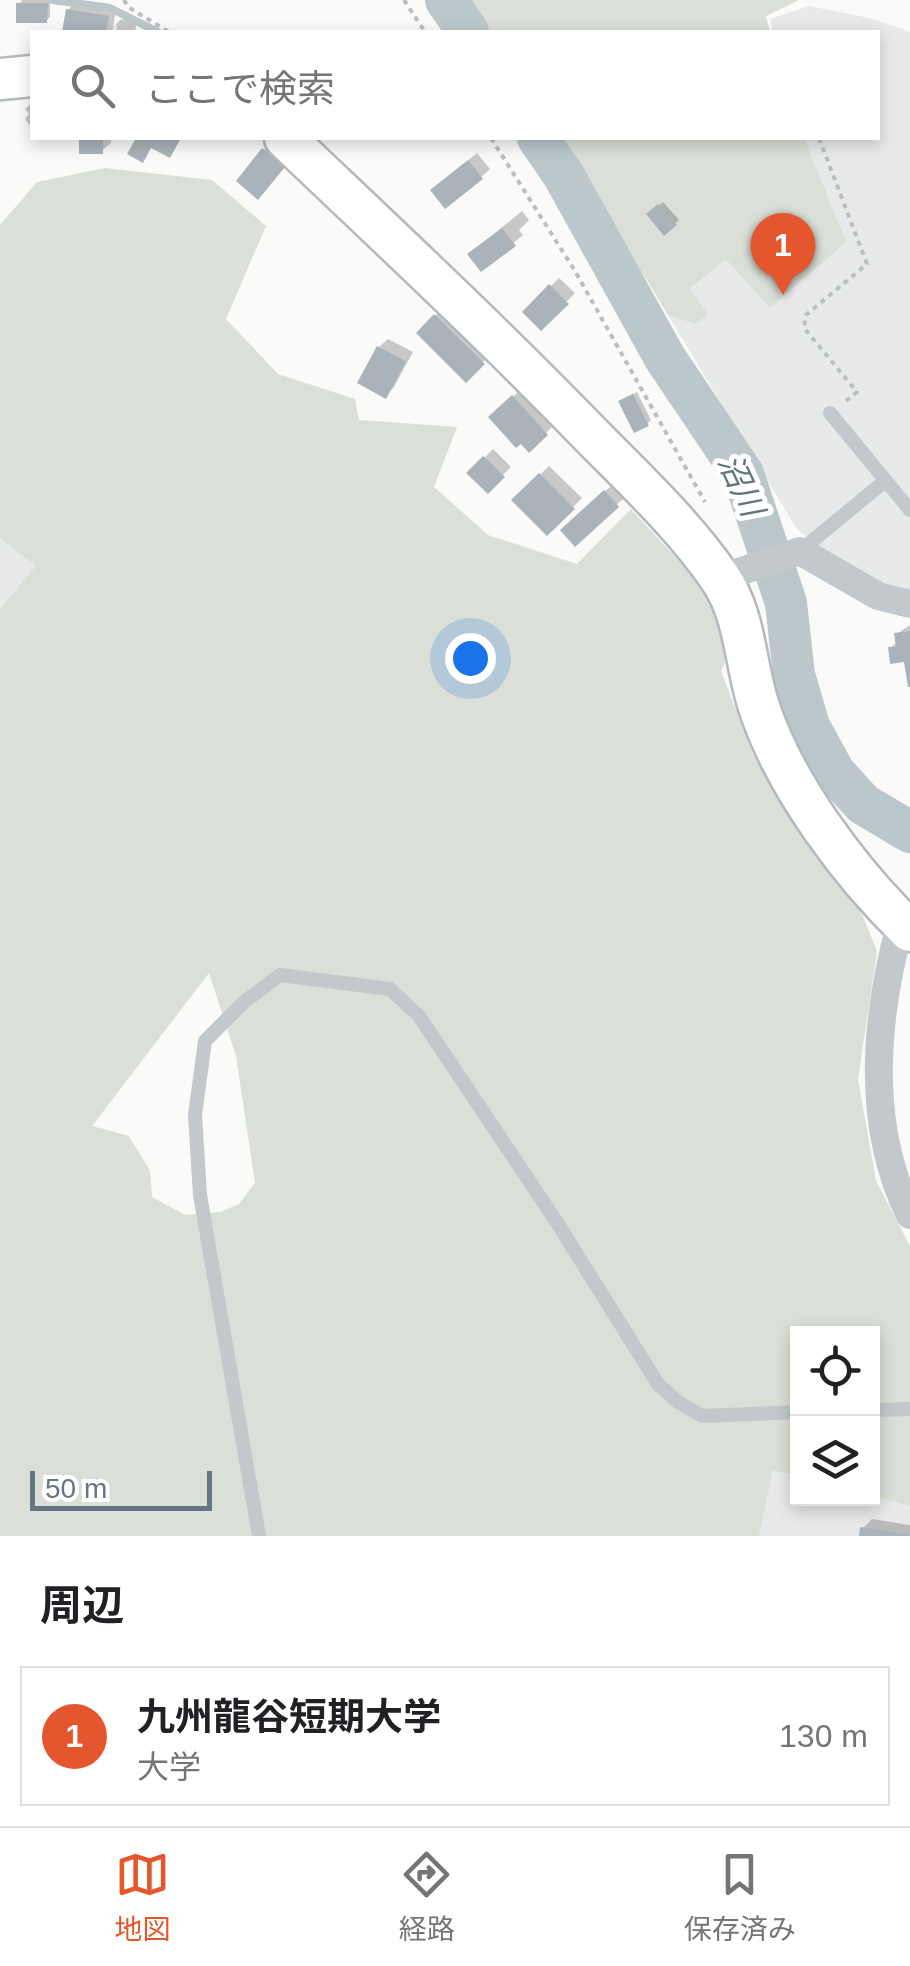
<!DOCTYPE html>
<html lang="ja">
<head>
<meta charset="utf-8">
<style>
	:root { --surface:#fff; --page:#f2f2f2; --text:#202124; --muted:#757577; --line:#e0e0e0; --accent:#e4572e }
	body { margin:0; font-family:Helvetica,"Noto Sans JP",sans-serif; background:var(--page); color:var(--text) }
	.controls { position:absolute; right:30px; bottom:30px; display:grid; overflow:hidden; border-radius:0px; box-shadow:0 5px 15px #0003 }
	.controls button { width:90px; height:90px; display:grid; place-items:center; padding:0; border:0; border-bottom:2px solid var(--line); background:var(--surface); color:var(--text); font:50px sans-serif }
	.scale { position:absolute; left:30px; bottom:25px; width:182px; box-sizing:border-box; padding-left:10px; border:5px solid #657683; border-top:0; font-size:28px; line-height:35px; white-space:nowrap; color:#657683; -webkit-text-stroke:8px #fff; paint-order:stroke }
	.you { position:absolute; left:470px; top:658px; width:35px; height:35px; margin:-25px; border:8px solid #fff; border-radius:50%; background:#1a73e8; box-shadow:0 0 0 15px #1a73e833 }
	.badge { display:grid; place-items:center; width:65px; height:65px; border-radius:50%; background:var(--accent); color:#fff; font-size:32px; font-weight:700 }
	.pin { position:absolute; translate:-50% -82px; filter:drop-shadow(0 2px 5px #0008) }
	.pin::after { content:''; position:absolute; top:52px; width:35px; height:30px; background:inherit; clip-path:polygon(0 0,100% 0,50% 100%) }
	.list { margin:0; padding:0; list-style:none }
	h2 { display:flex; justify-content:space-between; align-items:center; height:130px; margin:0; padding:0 40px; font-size:42px }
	h2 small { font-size:32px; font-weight:400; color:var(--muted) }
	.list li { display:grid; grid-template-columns:65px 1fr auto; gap:30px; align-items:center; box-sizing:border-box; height:140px; margin:0 20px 20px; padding:0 20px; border:2px solid var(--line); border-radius:0px }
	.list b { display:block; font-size:38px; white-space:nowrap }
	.list p { margin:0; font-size:32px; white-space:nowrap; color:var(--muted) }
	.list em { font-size:32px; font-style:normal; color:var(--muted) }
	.icon { flex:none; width:55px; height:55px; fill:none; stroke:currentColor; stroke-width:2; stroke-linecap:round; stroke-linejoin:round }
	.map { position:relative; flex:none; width:910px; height:1536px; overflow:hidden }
	.search { position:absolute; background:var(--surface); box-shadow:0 5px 15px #0003; left:30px; right:30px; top:30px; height:110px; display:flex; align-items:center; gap:25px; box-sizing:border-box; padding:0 35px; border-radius:0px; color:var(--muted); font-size:38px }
	.sheet { height:290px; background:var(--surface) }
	nav { display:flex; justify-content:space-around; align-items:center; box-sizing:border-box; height:140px; border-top:2px solid var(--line); background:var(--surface); font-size:28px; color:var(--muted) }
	nav a { display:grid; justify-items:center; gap:5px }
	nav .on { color:var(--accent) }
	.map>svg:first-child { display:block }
	.built { fill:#e8e9e9 }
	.green { fill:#dadfd7; fill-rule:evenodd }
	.shadow { fill:#0003 }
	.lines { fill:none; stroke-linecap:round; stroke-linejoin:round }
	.stream { stroke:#bbc7cb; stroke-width:8 }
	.river { stroke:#bbc7cb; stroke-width:42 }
	.building { fill:#aab3b9 }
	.secondary-casing { stroke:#b3babf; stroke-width:45 }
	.path { stroke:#bbbfc2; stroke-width:4; stroke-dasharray:5 5; stroke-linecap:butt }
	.lane { stroke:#c3c8cc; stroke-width:14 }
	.street { stroke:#c3c8cc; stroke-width:28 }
	.secondary { stroke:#fff; stroke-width:40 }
	.labels { text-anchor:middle; stroke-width:10; stroke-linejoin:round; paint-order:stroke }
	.water-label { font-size:32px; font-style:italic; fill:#60757c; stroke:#fff }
</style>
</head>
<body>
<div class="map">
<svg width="910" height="1536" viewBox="0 0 910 1536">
	<rect width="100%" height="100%" fill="#fafaf8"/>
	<path class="built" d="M809 6 874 19 910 32V595L843 568 796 528 644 275 610 237 551 138H878V32H773L770 19Z
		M0 538 37 566 0 609Z
		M773 1469 797 1476 798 1498H872L873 1496 910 1506V1536H759Z"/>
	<path class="green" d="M467 0H799L766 16 770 32H487Z
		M551 138H804L846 242 770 308 726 259 689 289 708 314 696 324 668 315 644 275 610 237Z
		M105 168 212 180 266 226 226 319 278 374 355 399 359 420 457 427 434 487 488 535 577 564 631 509 705 589 732 647 721 671 753 754 852 890 877 951 858 1079 876 1181 910 1246V1506L873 1496 872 1334H798L797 1476 773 1470 759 1536H0V609L36 566 0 538V225L37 182ZM209 973 236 1056 255 1183 239 1204 220 1212 185 1215 152 1197 150 1171 129 1136 92 1126Z"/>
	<path class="shadow" d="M22 0H50V17L46 21 19 4Z
		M77 1 116 8 113 28 121 19 137 22 135 32H116L117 25 110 32H64L68 10Z
		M32 102V123L29 125 25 119 29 114 25 109Z
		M81 138H111V143L102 151H81Z
		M273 142 292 157 267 188 264 150Z
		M477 153 490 169 481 177 442 182Z
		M663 202 679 220 665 232 649 214Z
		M522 211 529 220 519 230 523 235 482 269 479 246Z
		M559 278 575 293 541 328 525 312Z
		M444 307 491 354 466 379 419 333Z
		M388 339 413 352 394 387 386 396 361 382 379 347Z
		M522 388 555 424 529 450 491 418Z
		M637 392 651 420 647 424 625 398Z
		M493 449 511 467 488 490 470 473Z
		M549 466 582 498 547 533 514 500Z
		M614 483 626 496 576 543 564 530Z
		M910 625V658L890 648 898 641 897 634Z
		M872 1519 910 1525V1536H862L863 1528Z"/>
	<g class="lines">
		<path class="stream" d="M53 0 110 8 158 32"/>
		<path class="river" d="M446 0 468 32
			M538 138 564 176 665 358 743 474 786 603 794 675 809 726 834 772 863 804 910 832"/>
	</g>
	<path class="building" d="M16 3H48L47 23H16Z
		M66 9 109 16 106 32H62Z
		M79 138H103V154H79Z
		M136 138H181L170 158 151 148 143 163 127 154Z
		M262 148 285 167 258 200 236 181Z
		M468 160 483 179 445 209 430 190Z
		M658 204 677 225 664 236 646 214Z
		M502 228 516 246 481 272 467 254Z
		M549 284 569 304 541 331 522 312Z
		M434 314 485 364 466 383 416 333Z
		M377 346 406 361 386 399 357 383Z
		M633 394 649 426 634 433 618 401Z
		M512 395 548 435 529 453 521 444 516 448 488 417Z
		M483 456 505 477 488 494 466 473Z
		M539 473 575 509 547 536 511 500Z
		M604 490 619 507 575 547 560 530Z
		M910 631V687H908L904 662 890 664 888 647H896L894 633Z
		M860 1527 908 1534V1536H859Z"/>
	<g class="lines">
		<defs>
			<path id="secondary" d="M0 79 32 76
				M285 138C387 235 490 331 588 432 634 479 683 524 720 578 746 616 745 665 759 707 785 786 850 873 910 931"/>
		</defs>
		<use href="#secondary" class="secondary-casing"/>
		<path class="path" d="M124 0 128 7 169 32
			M404 0 425 32
			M491 138 575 271 705 502
			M819 138 867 264 806 315 804 328 857 392 846 401"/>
		<path class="lane" d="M830 413 910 510
			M800 551 885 481
			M872 1410 910 1409
			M259 1536 200 1195 195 1115 205 1041 244 1002 280 975 390 989 419 1016 556 1221 658 1384 678 1402 702 1416 798 1412"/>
		<path class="street" d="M723 581 739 572 800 551 878 596 910 604
			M901 922C875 1017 865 1124 910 1215"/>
		<use href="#secondary" class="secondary"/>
	</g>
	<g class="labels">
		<g class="water-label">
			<text transform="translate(741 485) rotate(65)" y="11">沼川</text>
		</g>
	</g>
</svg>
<div class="controls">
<button><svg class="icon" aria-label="locate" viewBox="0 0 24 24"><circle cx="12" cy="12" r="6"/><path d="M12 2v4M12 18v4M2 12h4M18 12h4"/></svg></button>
<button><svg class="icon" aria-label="layers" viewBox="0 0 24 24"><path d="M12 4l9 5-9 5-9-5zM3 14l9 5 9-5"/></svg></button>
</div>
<div class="scale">50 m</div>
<div class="you"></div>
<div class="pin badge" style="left:783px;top:295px">1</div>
<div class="search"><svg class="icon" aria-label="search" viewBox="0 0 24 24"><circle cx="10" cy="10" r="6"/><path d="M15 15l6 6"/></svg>ここで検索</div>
</div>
<section class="sheet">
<h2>周辺<small></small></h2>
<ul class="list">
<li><span class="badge">1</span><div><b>九州龍谷短期大学</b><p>大学</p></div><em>130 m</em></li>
</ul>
</section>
<nav>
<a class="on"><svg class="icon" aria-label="map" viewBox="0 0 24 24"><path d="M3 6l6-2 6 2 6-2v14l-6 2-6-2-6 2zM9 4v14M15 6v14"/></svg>地図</a>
<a><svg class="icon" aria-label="directions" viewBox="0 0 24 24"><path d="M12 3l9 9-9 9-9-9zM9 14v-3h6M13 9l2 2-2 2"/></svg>経路</a>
<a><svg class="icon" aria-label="saved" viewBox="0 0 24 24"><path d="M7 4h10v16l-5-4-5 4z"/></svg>保存済み</a>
</nav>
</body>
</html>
